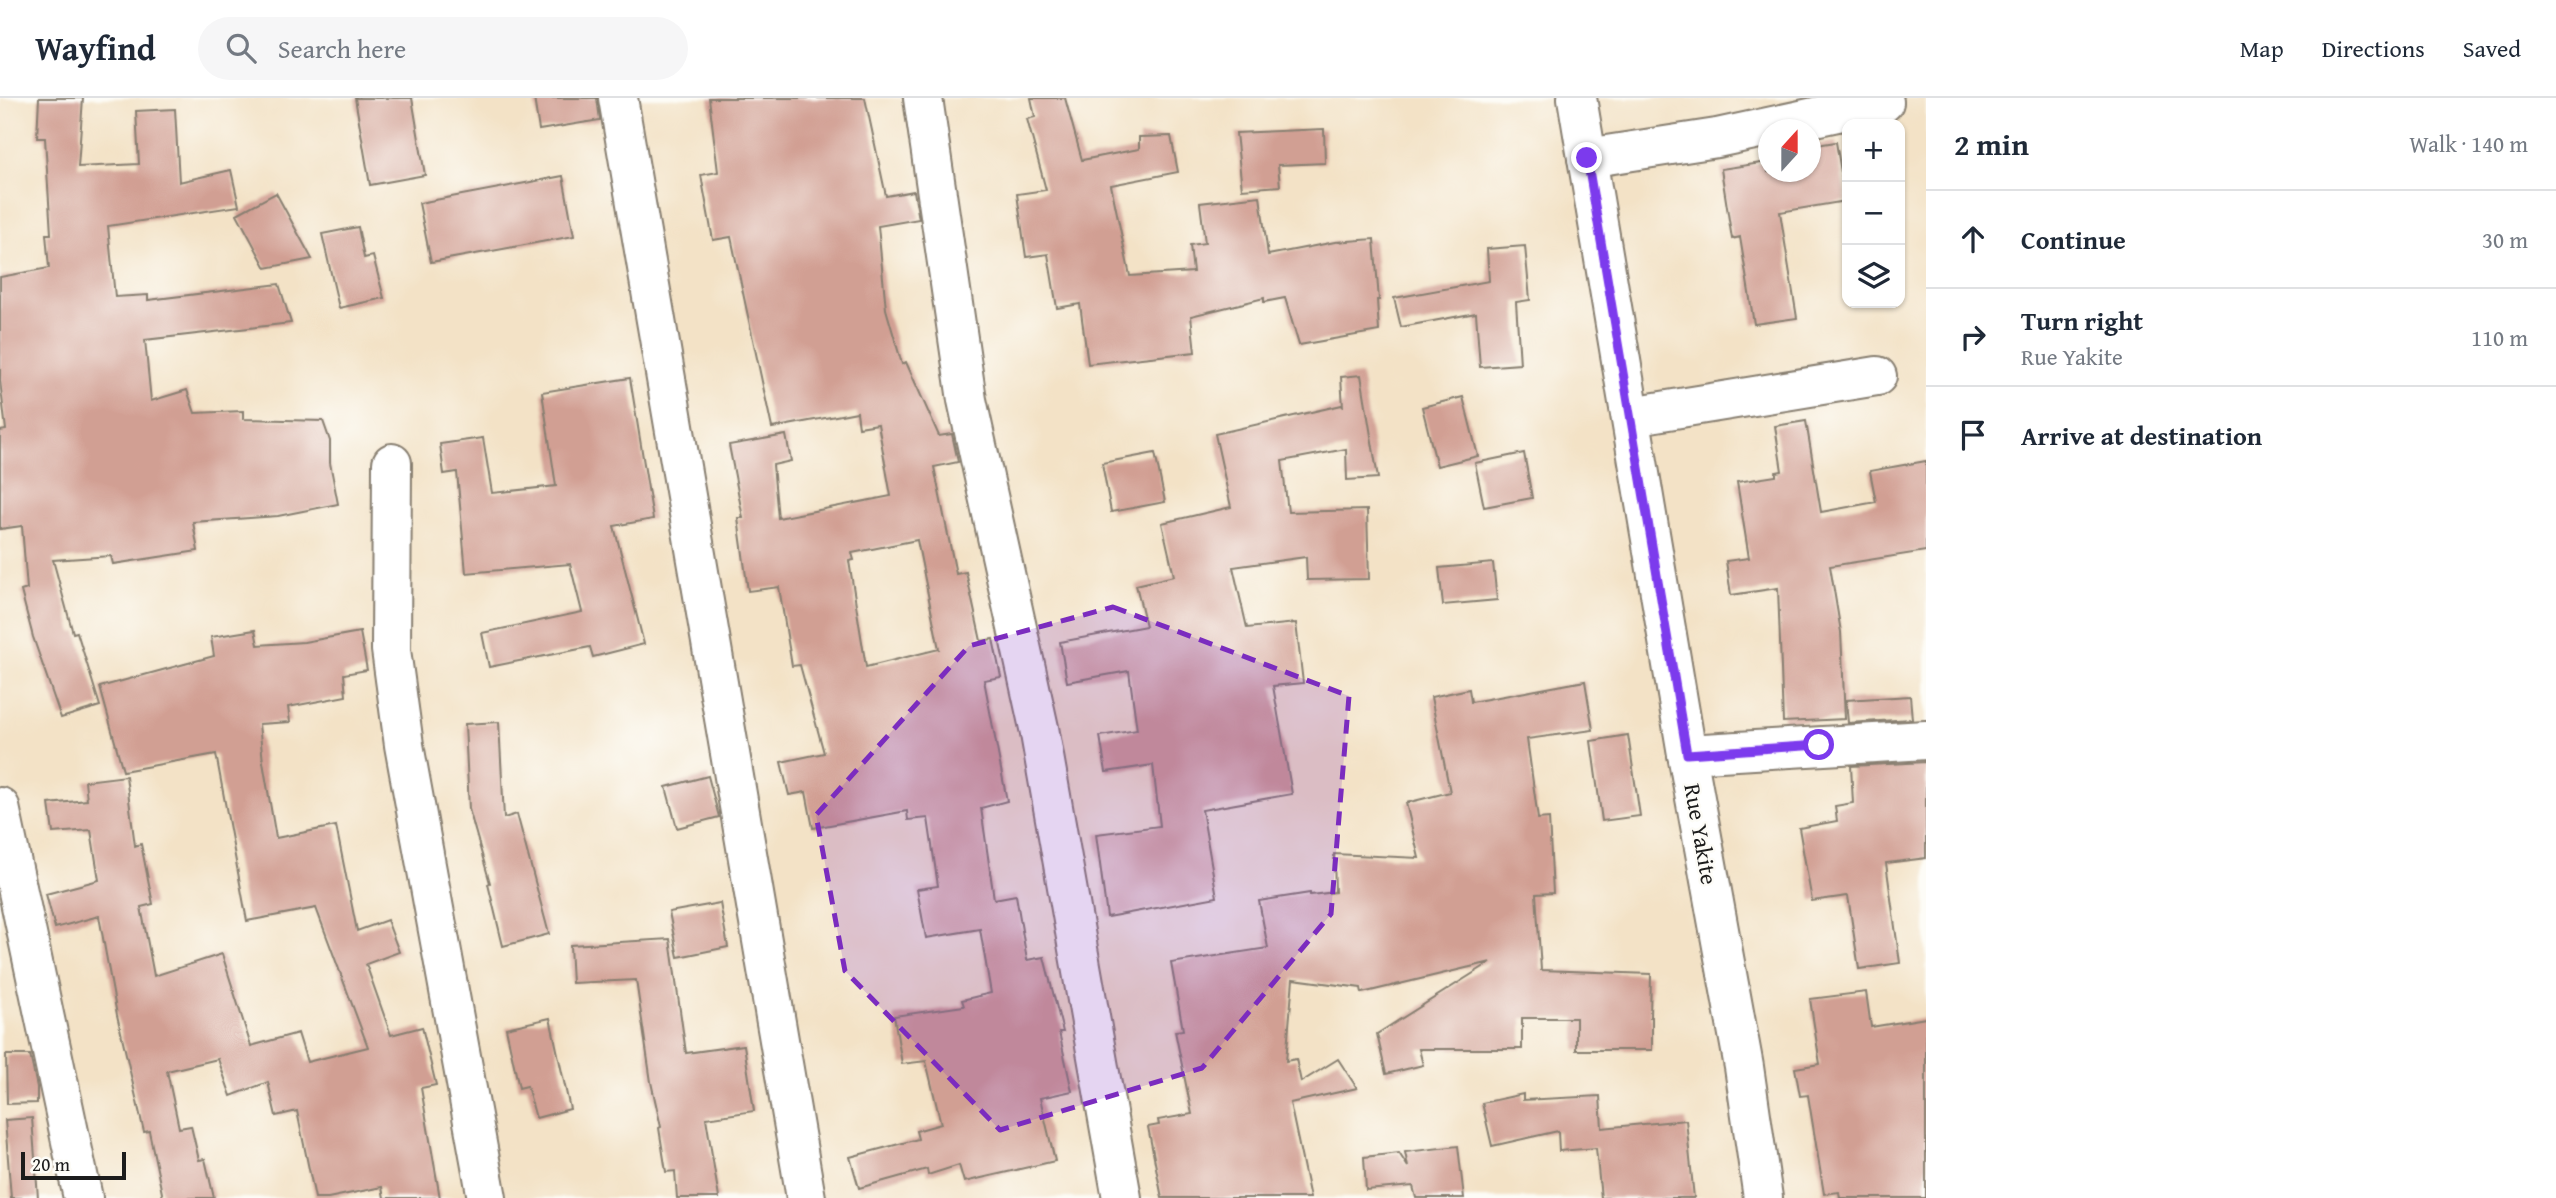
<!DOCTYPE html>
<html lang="en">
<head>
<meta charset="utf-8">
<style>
	:root { --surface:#fff; --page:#f6f6f7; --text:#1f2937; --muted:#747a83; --line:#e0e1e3 }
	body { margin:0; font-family:"Gentium Book Plus",serif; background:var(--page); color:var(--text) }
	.controls { position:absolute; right:21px; top:21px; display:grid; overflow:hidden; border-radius:14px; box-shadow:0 2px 5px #0004 }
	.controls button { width:63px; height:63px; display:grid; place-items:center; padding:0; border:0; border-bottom:2px solid var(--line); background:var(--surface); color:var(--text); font:35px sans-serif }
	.compass { position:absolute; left:1758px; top:21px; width:63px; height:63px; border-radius:50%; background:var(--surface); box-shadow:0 2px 5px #0004; rotate:21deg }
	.scale { position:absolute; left:21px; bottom:18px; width:105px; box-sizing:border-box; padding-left:7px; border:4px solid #1c1c1c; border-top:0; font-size:19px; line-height:24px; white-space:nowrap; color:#1c1c1c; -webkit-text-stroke:5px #fdfcf7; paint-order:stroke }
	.stop { position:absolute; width:21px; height:21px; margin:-16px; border:5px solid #7c3aed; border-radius:50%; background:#fff }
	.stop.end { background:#7c3aed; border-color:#fff; box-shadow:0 2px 7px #0008 }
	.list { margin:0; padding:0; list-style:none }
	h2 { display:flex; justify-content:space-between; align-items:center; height:91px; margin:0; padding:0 28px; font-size:30px }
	h2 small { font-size:23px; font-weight:400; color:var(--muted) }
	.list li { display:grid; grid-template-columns:46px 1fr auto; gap:21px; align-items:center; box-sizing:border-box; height:98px; padding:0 28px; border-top:2px solid var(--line) }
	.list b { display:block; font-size:26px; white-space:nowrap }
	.list p { margin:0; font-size:23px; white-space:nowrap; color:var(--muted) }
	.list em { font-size:23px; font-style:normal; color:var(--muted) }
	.icon { flex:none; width:38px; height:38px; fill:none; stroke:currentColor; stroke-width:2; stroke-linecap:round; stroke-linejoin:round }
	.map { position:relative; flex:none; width:1926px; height:1100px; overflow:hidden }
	header { display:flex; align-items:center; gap:42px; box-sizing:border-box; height:98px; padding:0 35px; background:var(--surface); border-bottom:2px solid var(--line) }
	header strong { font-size:33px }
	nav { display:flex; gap:38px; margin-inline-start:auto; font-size:24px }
	.search { width:490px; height:63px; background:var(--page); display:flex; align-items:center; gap:18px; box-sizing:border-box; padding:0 24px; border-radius:38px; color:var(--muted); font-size:26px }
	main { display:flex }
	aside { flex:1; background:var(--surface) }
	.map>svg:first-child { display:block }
	.building { fill:#d19f93; fill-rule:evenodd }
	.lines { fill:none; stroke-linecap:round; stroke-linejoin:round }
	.minor-casing { stroke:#887f71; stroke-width:42 }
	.secondary-casing { stroke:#887f71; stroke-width:42 }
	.minor { stroke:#fff; stroke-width:38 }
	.secondary { stroke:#fff; stroke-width:38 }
	.route { stroke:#7c3aed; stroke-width:9 }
	.marked { fill:#7b2cbf; fill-opacity:0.2; stroke:#7b2cbf; stroke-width:5; stroke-dasharray:14 9; stroke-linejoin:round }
	.labels { text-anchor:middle; stroke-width:5; stroke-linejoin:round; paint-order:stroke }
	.street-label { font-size:23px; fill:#1c1c1c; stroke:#fdfcf7 }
</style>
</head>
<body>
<header>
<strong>Wayfind</strong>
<div class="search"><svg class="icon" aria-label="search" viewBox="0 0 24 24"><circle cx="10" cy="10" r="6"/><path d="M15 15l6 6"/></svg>Search here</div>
<nav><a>Map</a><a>Directions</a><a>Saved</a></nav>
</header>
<main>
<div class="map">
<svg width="1926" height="1100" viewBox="0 0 1926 1100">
	<rect width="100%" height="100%" fill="#fdfcf7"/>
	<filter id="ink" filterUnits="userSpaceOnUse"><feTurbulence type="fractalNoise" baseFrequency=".0143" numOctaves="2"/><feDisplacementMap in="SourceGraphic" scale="14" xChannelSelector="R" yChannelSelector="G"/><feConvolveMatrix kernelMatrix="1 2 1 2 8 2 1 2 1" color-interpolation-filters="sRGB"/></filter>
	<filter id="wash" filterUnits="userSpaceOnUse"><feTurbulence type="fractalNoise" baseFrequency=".00686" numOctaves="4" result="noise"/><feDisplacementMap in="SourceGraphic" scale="28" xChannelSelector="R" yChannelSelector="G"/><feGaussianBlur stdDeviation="1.57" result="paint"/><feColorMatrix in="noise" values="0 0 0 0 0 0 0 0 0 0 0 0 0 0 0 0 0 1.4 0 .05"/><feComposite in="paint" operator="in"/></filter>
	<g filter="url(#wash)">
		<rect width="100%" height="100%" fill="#f3e2c6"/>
		<g id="blocks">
			<path class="building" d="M39 0H83L78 69 139 66 136 13 175 11 179 84 231 72 239 108 108 128 115 199 148 197V202L279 186 291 225 145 242 151 303 187 292 195 315 243 313V321L323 323 330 343V365L338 406 278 418 193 424 198 453 113 466 111 458 53 462 73 535 77 534 100 608 61 620 33 539 21 493 27 491 22 428 0 431V333L6 332 0 283V179L49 170 46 136H51L45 40H37Z
				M355 0H412L425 77 370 87Z
				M534 0H597L600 22 539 32Z
				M709 0H865L886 98 914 93 919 121 878 128 886 211 902 266 906 264 939 338 952 336 958 364 934 369 956 476 966 474 981 543 993 541 1001 579 984 582 1007 703 981 710 994 801 1016 797 1027 862 1044 859 1063 934H1059L1072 993 1040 1000 1055 1063 964 1084 959 1067 928 1077 927 1071 859 1090 850 1059 918 1041 916 1033 941 1026 926 963 902 966 894 918 964 908 962 902 991 895 980 831 926 840 917 791 938 788 928 720 908 722 907 713 813 730 806 694 789 697 781 664 824 655 800 567 792 568 779 489 748 493 738 420H743L729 347 786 337 791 363 773 367 778 420 891 398 878 326 859 329 857 314 772 330 731 139 713 142 701 77 718 74ZM917 442 939 551 866 569 849 463 854 462 852 455Z
				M1031 0H1065L1082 62 1139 51V39L1171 38 1178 74 1111 87 1130 178 1193 174 1190 147 1205 145 1200 105 1260 98 1268 157 1335 144 1374 141 1379 202H1377L1379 233 1299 247 1285 200 1264 204V200L1191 218 1195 254 1088 266 1080 206 1057 210 1048 156 1026 159 1017 96 1046 92 1027 21 1035 19Z
				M1324 31 1325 65 1278 67 1280 88 1242 91 1236 35Z
				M1836 44 1846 103 1780 114 1797 220 1754 226 1740 139 1732 141 1721 71 1768 64V74H1810V48Z
				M563 78 574 138 431 164 419 105Z
				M276 95 312 161 266 170 237 116Z
				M358 129 364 160 373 158 384 200 339 210 322 136Z
				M1525 148 1530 202 1516 204 1520 266 1480 269 1476 215 1401 229 1394 200 1489 183 1487 151Z
				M1361 277 1378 380 1347 382 1346 351 1282 363 1288 414 1367 412 1369 481 1307 482 1306 459 1233 469 1247 530 1296 525 1303 585 1273 588 1292 696 1202 712 1217 799 1107 819 1096 736 1160 728 1153 667 1106 674 1100 638 1137 632 1129 573 1067 584 1060 544 1146 528 1136 487 1174 478 1162 425 1231 409 1215 336 1342 307 1343 309 1341 279Z
				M630 280 653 421 614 428 644 546 593 559 590 549 489 569 482 535 582 514 570 466 466 475 457 374 444 376 440 346 483 340 492 395 556 388 542 294Z
				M1463 299 1478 358 1437 368 1422 309Z
				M1806 323 1821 414 1876 404 1870 373 1926 363V453L1830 468 1841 534 1845 621 1783 624 1778 490 1731 497 1726 463 1749 460 1737 384 1776 378V374L1782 373 1775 328Z
				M1155 355 1165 404 1111 414 1102 365Z
				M1524 355 1532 400 1484 409 1475 365Z
				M1493 465 1497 502 1443 507 1439 470Z
				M255 532 258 547 304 544 360 534 367 572 344 576 346 598 288 609 290 624 259 626 263 664 276 740 336 728 357 833 387 822 399 854 366 866 391 937 422 929 436 987 421 990 440 1100H384L382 1089 328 1100H315L297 1013 276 1018 268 984 231 998 218 961 167 973 179 1030 191 1028 199 1062 205 1061 214 1100H163L149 1033 144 1034 117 917 99 818 55 830 46 796 99 782 91 732 53 735 49 706 87 702 85 683 126 678 135 748 141 746 153 806 141 809 154 878 222 856 251 948 298 935 307 964 368 949 316 810 247 823 216 656 123 673 100 589 214 558 211 539Z
				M1585 583 1593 632 1527 641 1538 721 1549 720 1553 795 1536 796 1541 872 1651 876 1650 919H1652V952H1576V920H1522V951H1419L1423 967 1386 976 1377 936 1491 864 1362 895 1361 890 1293 881 1286 963 1296 961 1301 984 1338 961 1357 990 1290 1005 1310 1100H1162L1148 1029 1159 1027 1158 1022 1192 1016 1175 933 1183 932 1171 865 1268 850 1259 803 1310 795V797L1335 794 1334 756 1419 760 1406 705 1450 694 1431 599 1469 591 1471 604Z
				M1910 598 1912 621 1848 625 1846 602Z
				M499 624 504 720 517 716 549 836 503 848 488 786 490 785 469 711 465 626Z
				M1628 637 1640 718 1602 723 1591 643Z
				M1926 664V760L1886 765 1900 865 1859 871 1848 798 1812 803 1799 730 1837 723 1835 708 1853 705 1851 668Z
				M708 678 719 719 677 730 666 689Z
				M720 805 728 849 678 859 669 814Z
				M670 841 686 955 744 947 754 1013 706 1020 719 1100H677L675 1073 666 1074 659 1030 661 1029 651 984 636 882 572 885 570 847Z
				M1866 894 1871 929 1926 920V1100H1840L1839 1094 1824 1096 1808 997 1800 998 1795 970 1820 966 1810 901Z
				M550 920 570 1011 536 1020 527 988 519 990 506 930Z
				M6 957H30L37 989V1005L7 1006Z
				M1523 996V1002L1600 998 1602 1030 1686 1022 1694 1100H1601L1596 1050 1559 1053 1558 1033 1492 1048 1482 1005Z
				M32 1020 38 1100H11L5 1022Z
				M1458 1048 1464 1100H1416L1413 1088 1366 1092 1364 1059 1399 1055 1408 1069 1405 1054Z"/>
		</g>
	</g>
	<g filter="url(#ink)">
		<use href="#blocks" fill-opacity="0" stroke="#887f71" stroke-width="2"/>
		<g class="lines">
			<defs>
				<path id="minor" d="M618 0 806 1100
					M923 0 967 302 1039 630 1122 1100
					M1587 60 1717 40 1884 4
					M1631 318 1877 278
					M392 365 391 552 404 647 487 1100
					M1687 656 1926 642
					M0 709 83 1100"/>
				<path id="secondary" d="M1577 0 1687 656 1744 969 1763 1100"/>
			</defs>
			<use href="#minor" class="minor-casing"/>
			<use href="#secondary" class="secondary-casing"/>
			<use href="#minor" class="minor"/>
			<use href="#secondary" class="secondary"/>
		</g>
	</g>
	<g class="lines" filter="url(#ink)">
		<path class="route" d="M1587 60 1687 656 1819 647"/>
	</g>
	<path class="marked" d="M1113 509 1349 598 1331 816 1202 970 1000 1032 845 873 816 717 969 548Z"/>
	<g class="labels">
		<g class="street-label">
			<text transform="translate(1701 736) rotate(80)" y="8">Rue Yakite</text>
		</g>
	</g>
</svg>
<div class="controls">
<button>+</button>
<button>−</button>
<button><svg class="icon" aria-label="layers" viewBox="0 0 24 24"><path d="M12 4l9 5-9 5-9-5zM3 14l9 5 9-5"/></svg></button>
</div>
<svg class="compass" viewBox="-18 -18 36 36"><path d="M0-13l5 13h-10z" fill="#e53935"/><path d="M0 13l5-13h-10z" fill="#747a83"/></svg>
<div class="scale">20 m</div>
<div class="stop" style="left:1819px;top:647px"></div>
<div class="stop end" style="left:1587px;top:60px"></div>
</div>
<aside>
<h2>2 min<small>Walk · 140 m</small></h2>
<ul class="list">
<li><svg class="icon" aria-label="ahead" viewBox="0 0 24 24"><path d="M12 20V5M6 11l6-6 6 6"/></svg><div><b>Continue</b></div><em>30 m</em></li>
<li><svg class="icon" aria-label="right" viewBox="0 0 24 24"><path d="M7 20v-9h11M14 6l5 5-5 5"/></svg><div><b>Turn right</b><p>Rue Yakite</p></div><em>110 m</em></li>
<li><svg class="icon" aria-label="arrive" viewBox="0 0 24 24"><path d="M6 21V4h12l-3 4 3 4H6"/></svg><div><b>Arrive at destination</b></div></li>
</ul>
</aside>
</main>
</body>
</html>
